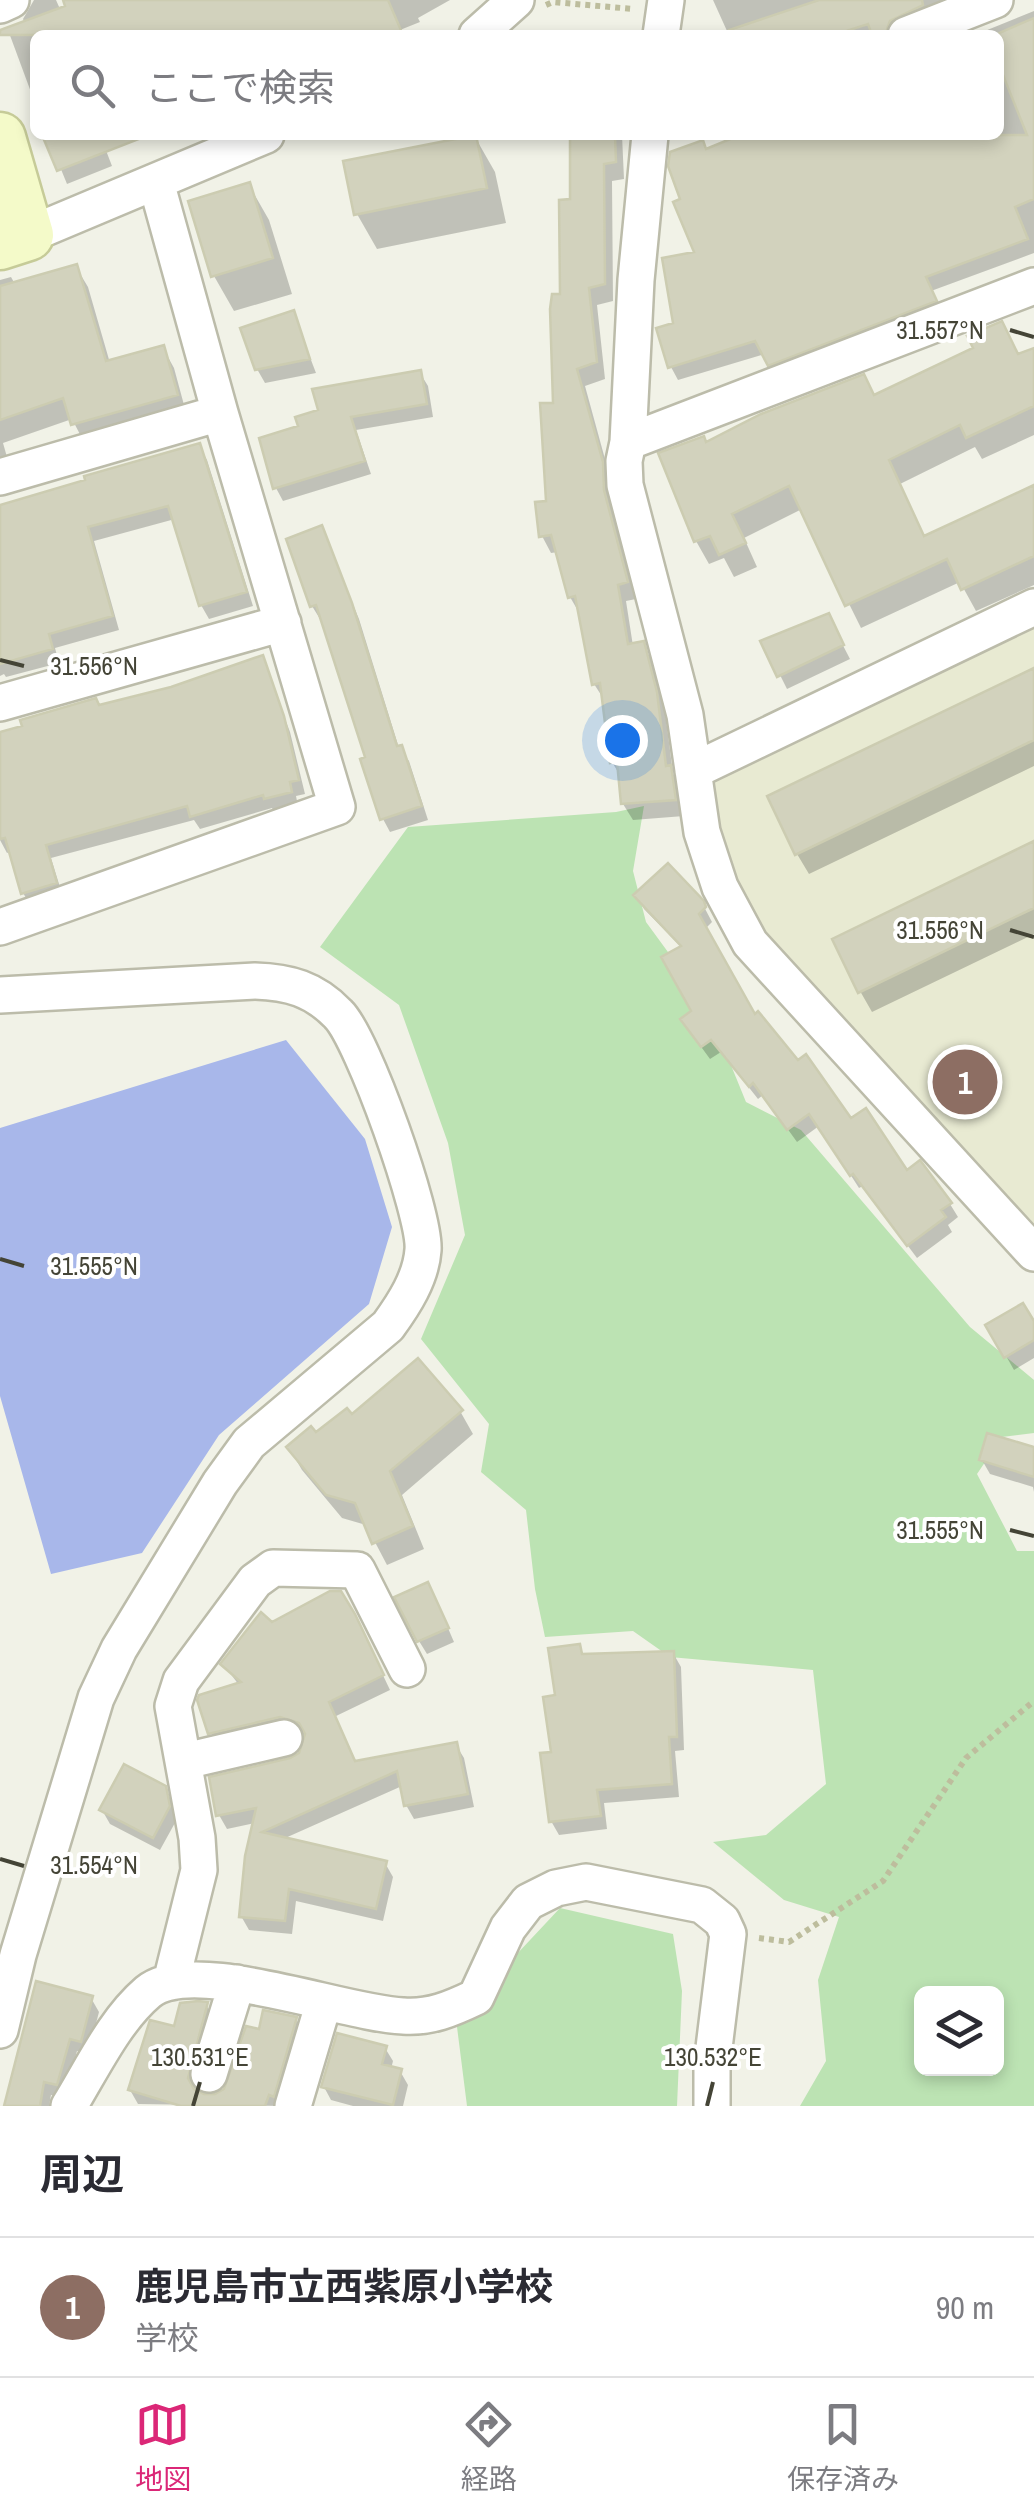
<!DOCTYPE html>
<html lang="ja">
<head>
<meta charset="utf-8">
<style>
	:root { --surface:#fff; --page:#f2f2f3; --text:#2b2b33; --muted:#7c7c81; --line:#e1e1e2; --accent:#db2777 }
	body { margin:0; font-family:"Archivo Narrow","Noto Sans JP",sans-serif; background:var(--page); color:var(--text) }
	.controls { position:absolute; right:30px; bottom:30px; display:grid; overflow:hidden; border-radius:15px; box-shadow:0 5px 15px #0003 }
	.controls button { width:90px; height:90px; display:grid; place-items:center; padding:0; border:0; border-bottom:2px solid var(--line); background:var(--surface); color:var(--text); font:50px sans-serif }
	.you { position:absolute; left:622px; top:740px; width:35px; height:35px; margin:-25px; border:8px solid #fff; border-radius:50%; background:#1a73e8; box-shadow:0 0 0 15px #1a73e833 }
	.badge { display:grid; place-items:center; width:65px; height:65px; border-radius:50%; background:var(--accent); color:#fff; font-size:32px; font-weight:700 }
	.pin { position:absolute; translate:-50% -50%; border:5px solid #fff; box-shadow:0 2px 10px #0006 }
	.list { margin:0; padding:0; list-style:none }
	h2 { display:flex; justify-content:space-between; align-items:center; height:130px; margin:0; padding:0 40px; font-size:42px }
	h2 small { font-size:32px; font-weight:400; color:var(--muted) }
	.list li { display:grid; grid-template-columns:65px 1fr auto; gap:30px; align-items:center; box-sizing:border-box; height:140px; padding:0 40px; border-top:2px solid var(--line) }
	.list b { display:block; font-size:38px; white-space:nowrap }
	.list p { margin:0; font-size:32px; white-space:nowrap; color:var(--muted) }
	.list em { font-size:32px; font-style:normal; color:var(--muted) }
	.icon { flex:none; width:55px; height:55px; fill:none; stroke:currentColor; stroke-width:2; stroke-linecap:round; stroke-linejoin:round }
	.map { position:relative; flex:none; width:1034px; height:2106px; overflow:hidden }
	.search { position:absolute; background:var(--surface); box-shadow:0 5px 15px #0003; left:30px; right:30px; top:30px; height:110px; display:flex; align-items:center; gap:25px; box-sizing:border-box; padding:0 35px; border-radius:15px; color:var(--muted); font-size:38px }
	.sheet { height:270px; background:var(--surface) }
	nav { display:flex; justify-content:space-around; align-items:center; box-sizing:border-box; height:140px; border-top:2px solid var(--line); background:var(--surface); font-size:28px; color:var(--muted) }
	nav a { display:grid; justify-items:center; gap:5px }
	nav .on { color:var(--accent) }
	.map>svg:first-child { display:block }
	.education { fill:#e8ead2 }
	.green { fill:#bce3b3; fill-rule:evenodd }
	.water { fill:#a8b7ea }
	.shadow { fill:#0003 }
	.building { fill:#d2d2bd; stroke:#ccccb1; stroke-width:2.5 }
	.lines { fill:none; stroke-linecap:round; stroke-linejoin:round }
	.street-casing { stroke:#bcbcaa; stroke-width:40 }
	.secondary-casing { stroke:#c6cb98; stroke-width:55 }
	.path { stroke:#bdbd9d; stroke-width:6; stroke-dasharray:5 5; stroke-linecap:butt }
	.street { stroke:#fff; stroke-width:35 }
	.secondary { stroke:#f4fac9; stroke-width:50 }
	.ticks { fill:none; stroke:#444436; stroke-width:4 }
	.ticks-label { font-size:25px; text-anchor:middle; fill:#444436; stroke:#fff; stroke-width:8; stroke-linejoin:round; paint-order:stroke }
</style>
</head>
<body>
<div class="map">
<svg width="1034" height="2106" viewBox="0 0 1034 2106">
	<rect width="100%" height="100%" fill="#f1f2e7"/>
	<path class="education" d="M1034 624V1235L759 929 722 857 710 789 721 770Z"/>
	<path class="green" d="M644 806 633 871 646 922 706 1004 746 1102 801 1130 970 1327 1034 1380V1433L1002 1437 977 1474 1017 1551H1034V2106H800L826 2061 818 1980 839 1917 784 1900 713 1842 766 1835 826 1784 813 1670 670 1657 633 1631 545 1637 535 1589 526 1510 481 1472 489 1424 421 1339 465 1235 448 1143 399 1005 320 947 408 827 616 812ZM922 1994H996V2068H922Z
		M560 1908 673 1934 682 1991 677 2106H467L456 2019Z"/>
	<path class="water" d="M286 1040 365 1139 392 1227 369 1304 219 1435 142 1553 51 1574 0 1396V1128Z"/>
	<path class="shadow" d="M34 0H56L60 9 86 0H278L181 35H35V103L8 30 25 24 23 19Z
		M348 0H450L418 18 420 22 400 30 402 35H301Z
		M713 0H980L897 35H777L771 18 727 31Z
		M1034 11V253L931 291 942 315 778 378 765 354 678 380 671 367 676 324 698 254 684 201 707 151 759 135H999V35H975Z
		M47 135H100L112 166 67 184Z
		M572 135H622L624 179 612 181 613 301 597 305 605 379 585 386 611 481 613 509 636 599 626 601 633 646 642 644 652 661 665 711 673 774 679 785 684 816 633 820 623 804 621 777 612 762 605 701 594 684 581 616 570 597 558 552 551 553 542 536 548 503 572 202Z
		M475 137 495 172 506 223 377 249 357 214Z
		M249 185 269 220 292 294 234 311 214 276 191 203Z
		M76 267 88 287 110 363 163 348 174 368 187 416 85 444 72 419 3 443 7 457 0 459V280L11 277 15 284Z
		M293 313 316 373 265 383 257 369Z
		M1034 350V435L982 459 975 447 900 484 925 538 1034 487V585L976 611 960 582 861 628 802 509 744 538 757 567 734 577 724 558 709 564 696 541 661 455 875 397Z
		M420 373 428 386 433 417 356 430 371 474 283 501 276 488 301 428Z
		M199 446 207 460 253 606 209 619 201 605 175 519 94 541 119 630 55 648 59 663 6 677 4 674 0 676V507Z
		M321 528 359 619 399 748 409 761 428 820 390 832 383 819 368 759 323 618 320 619 312 606Z
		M835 630 850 659 787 689 764 643Z
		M262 658 290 732 305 794 296 796 298 806 274 812 272 808 200 829 194 820 51 858 63 897 31 906 23 893 12 851 7 853 0 840V735L172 689Z
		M1034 671V766L809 874 797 854Z
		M1034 844V934L872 1012 860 991Z
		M637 895 702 903 712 922 705 929 754 1018 850 1121 906 1173 950 1204 958 1217 948 1225 952 1232 917 1258 863 1186 859 1188 819 1126 797 1142 763 1095 758 1099 721 1052 710 1059 691 1033 694 1011 682 948 644 909Z
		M989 1326H1034V1358L1014 1370Z
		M460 1411 473 1434 402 1495 424 1549 387 1565 366 1525 342 1518 302 1470 289 1448 351 1418Z
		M1034 1452V1492L1033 1487 990 1474 982 1460Z
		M435 1598 454 1642 427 1654 419 1641Z
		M271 1625 362 1631 390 1690 334 1717 355 1763 456 1745 464 1758 474 1807 414 1819 406 1805 402 1786 283 1839 385 1863 393 1877 383 1921 296 1901 292 1934 249 1930 241 1916 255 1823 227 1829 219 1815 211 1779 291 1761 306 1746 307 1736 289 1730 219 1746 211 1733 239 1685 223 1664Z
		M579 1647 585 1656 673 1653 681 1667 684 1750 675 1751 679 1797 604 1803 607 1829 559 1835 551 1821 558 1697Z
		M164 1788 173 1803 176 1821 160 1850 110 1824 102 1810Z
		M91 1998 99 2012 88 2054 77 2051 65 2097 51 2095 49 2106H6Z
		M206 2005 214 2018 195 2092 213 2097 224 2092 261 2032 296 2019 304 2033 282 2106 138 2104 130 2090 175 2029Z
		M385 2048 393 2061 391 2069 400 2071 408 2085 403 2106H353L331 2100 324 2087Z"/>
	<path class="building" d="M63 0H388L403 35H0V30L65 6Z
		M819 0H922L923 5 890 21 885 35H872L868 24 834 35H730L729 30Z
		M1034 18V199L1015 207 1028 239 926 277 937 301 768 366 755 341 668 368 656 328 673 323 662 258 694 252 673 202 680 199 668 166 670 152 703 140 706 149 740 135H1027L999 65V33Z
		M42 135H144V137L57 171Z
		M476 135 487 188 354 215 343 161Z
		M570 135H615L616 162 604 164 605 284 589 288 597 362 577 369 603 462 604 490 628 582 618 585 628 644 644 641 657 692 666 766 671 765 676 800 621 804 617 762 610 763 600 683 592 685 575 596 568 598 551 535 539 537 535 502 546 501 540 403H553L550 309 552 294H560L559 200 570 199Z
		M250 182 273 258 211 277 188 201Z
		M77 264 106 361 164 345 178 395 71 425 63 398 0 420V286Z
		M294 310 310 359 255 370 240 328Z
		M1002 321 1018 354 1034 348V406L966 438 960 425 889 460 924 536 1034 485V556L961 590 947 559 845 606 789 486 732 514 746 543 719 555 710 536 694 542 658 453 704 436 706 442 761 414 864 374 874 395 973 348 967 336Z
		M421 370 427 404 351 417 365 461 273 489 259 438 298 426 295 417 318 410 312 389Z
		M200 443 247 592 199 606 168 506 88 527 113 616 49 634 53 649 0 664V505L85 480 84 476Z
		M322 525 352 603 397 746 402 745 422 806 380 820 360 759 365 757 316 605 310 607 286 539Z
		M829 613 844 645 777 677 760 641Z
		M263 655 284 716 299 780 290 782 292 792 264 799 263 795 190 817 187 806 46 845 57 883 21 894 5 838 0 839V732L22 726 20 720 96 698 99 705 171 687Z
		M1034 668V740L795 855 767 796Z
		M1034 841V908L858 993 832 939Z
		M668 863 704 901 706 907 699 914 755 1014 758 1011 798 1060 806 1054 851 1118 866 1108 907 1170 920 1160 952 1203 941 1210 946 1217 907 1246 853 1174 850 1176 809 1114 787 1130 753 1083 749 1087 711 1040 701 1047 680 1019 691 1011 661 957 681 946 633 895Z
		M1023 1303 1034 1321V1340L1004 1358 985 1325Z
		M418 1358 463 1410 390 1471 413 1526 372 1544 355 1503 326 1495 286 1447 311 1426 316 1432 347 1408 352 1414Z
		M987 1433 1034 1447V1477L979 1460Z
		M428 1582 449 1628 417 1642 394 1597Z
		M330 1591H341L355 1614 384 1675 329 1702 355 1761 457 1742 468 1794 404 1806 397 1771 262 1832 387 1861 376 1909 289 1889 285 1921 239 1917 245 1856 256 1808 216 1816 209 1777 290 1758 299 1753 305 1734 299 1723 280 1717 208 1734 197 1700 199 1695 241 1682 220 1664 261 1612 272 1622Z
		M580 1644 582 1654 674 1651 677 1737H669L672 1784 597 1790 601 1816 549 1822 540 1753 551 1752 543 1697 555 1695 548 1648Z
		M124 1764 166 1786 170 1806 153 1838 99 1810Z
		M36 1981 93 1996 81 2042 70 2039 57 2085 44 2082 40 2106H4Z
		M198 2001 208 2002 188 2078 194 2089 204 2094H215L224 2089 246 2026 259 2029 263 2010 297 2017 274 2097 269 2095 265 2106H181L128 2090 150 2020 174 2026 180 2003Z
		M337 2033 387 2046 382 2064 402 2069 393 2105 321 2087Z"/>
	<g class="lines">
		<defs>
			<path id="street" d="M0 5 11 0
				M477 35 516 0
				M661 35 666 0
				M906 35 995 0
				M650 135 636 280 628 442 624 461 625 485 685 715 702 832 720 887 750 943 1034 1253
				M28 235 266 135
				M628 442 1034 286
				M0 477 220 413
				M0 703 283 623
				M693 771 1034 607
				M0 927 337 807 220 413 156 182
				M0 995 255 981C289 982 314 989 338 1014 363 1038 426 1216 423 1250 421 1278 404 1304 388 1326L249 1443 220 1483 119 1649 96 1698 18 1955 0 2030
				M185 1761 284 1738
				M171 1982 199 1870 197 1838 173 1706 181 1681 255 1581 273 1568 357 1570 407 1669
				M209 2074 237 1983
				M69 2106C92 2069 114 2021 148 1992 192 1955 345 2014 403 2016 430 2018 451 2009 476 1997L508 1928 528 1902 556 1888 586 1882 702 1905 722 1921 728 1934 712 2064V2106
				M293 2106 324 2002"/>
			<path id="secondary" d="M0 138 28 235 0 244"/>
		</defs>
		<use href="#street" class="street-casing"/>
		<use href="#secondary" class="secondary-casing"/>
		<path class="path" d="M546 5 553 2 633 9
			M759 1938 789 1942 883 1881 966 1758 1034 1701"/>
		<use href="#street" class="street"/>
		<use href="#secondary" class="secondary"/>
	</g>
	<path class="ticks" d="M1010 330 1034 337M0 660 24 666M1010 930 1034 937M0 1259 24 1266M1010 1530 1034 1536M0 1859 24 1866M193 2106 200 2082M707 2106 713 2082"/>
	<g class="ticks-label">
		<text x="940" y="339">31.557°N</text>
		<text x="94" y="675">31.556°N</text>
		<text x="940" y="939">31.556°N</text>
		<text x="94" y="1275">31.555°N</text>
		<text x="940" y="1539">31.555°N</text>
		<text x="94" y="1874">31.554°N</text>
		<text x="200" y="2066">130.531°E</text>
		<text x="713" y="2066">130.532°E</text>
	</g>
</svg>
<div class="controls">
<button><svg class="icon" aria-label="layers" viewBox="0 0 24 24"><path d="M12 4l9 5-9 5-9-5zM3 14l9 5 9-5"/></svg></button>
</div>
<div class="you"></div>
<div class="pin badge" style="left:965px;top:1082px;background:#8d6e63">1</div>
<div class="search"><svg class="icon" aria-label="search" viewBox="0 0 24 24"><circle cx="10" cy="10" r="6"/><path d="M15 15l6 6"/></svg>ここで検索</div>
</div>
<section class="sheet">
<h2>周辺<small></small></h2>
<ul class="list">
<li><span class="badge" style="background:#8d6e63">1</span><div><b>鹿児島市立西紫原小学校</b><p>学校</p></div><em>90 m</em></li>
</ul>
</section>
<nav>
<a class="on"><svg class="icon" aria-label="map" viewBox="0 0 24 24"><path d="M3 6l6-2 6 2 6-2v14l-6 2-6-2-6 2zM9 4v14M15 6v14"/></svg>地図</a>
<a><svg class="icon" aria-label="directions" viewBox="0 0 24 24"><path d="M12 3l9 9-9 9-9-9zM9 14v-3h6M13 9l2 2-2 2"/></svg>経路</a>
<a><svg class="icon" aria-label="saved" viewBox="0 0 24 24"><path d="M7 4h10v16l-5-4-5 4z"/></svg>保存済み</a>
</nav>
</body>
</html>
